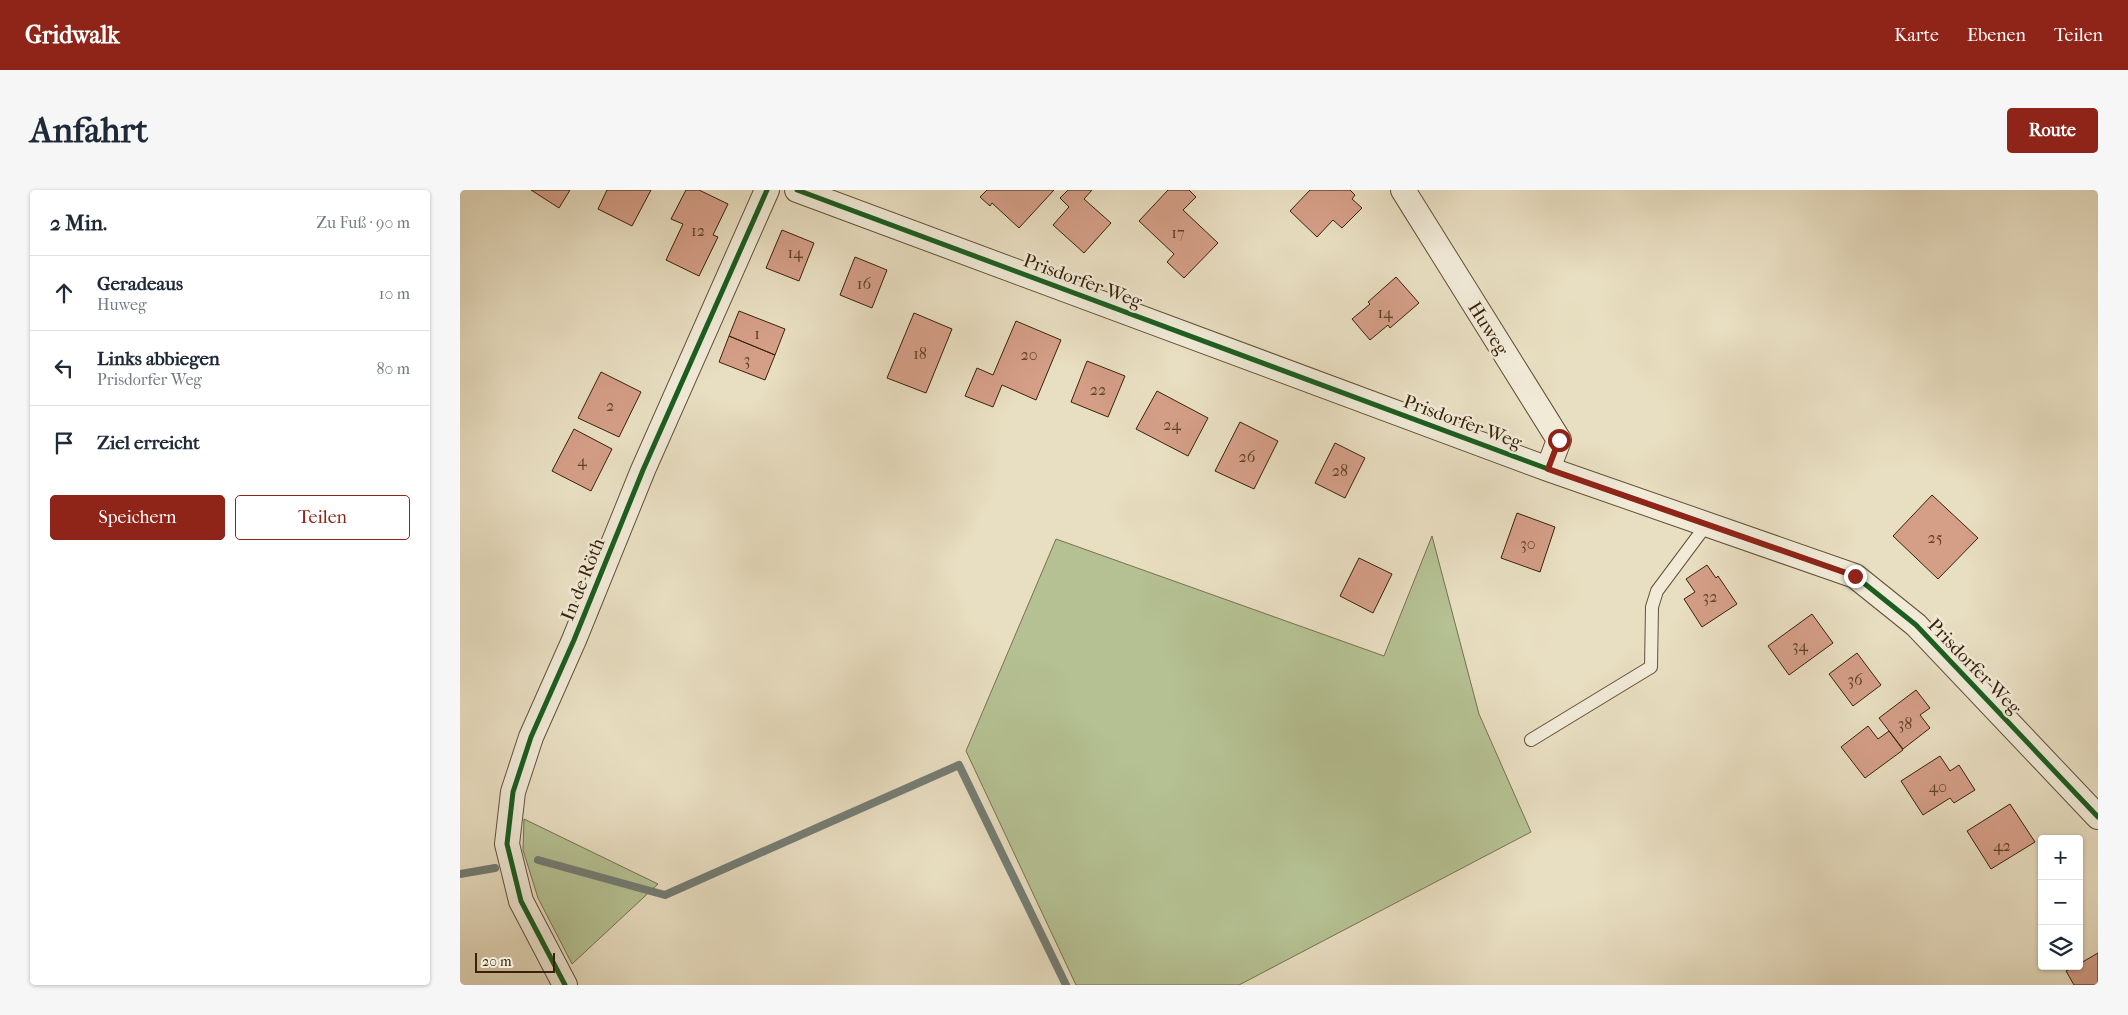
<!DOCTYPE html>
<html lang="de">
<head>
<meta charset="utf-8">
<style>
	:root { --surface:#fff; --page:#f6f6f7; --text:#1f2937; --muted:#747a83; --line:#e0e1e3; --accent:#8f2418 }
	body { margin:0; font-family:"IM FELL French Canon",serif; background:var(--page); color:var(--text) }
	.controls { position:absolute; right:15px; bottom:15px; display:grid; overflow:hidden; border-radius:5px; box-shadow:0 1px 4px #0004 }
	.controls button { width:45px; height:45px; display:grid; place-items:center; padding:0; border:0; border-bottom:1px solid var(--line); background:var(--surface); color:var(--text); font:25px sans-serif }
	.scale { position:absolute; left:15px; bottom:12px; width:80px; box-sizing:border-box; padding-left:5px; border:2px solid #392209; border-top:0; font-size:14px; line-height:18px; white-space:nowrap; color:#392209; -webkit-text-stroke:4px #f0ead7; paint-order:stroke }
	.stop { position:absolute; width:15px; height:15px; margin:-11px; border:4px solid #8f2418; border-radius:50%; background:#fff }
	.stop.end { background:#8f2418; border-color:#fff; box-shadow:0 1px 5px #0008 }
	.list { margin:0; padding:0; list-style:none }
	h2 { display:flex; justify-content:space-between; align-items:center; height:65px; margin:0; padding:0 20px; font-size:21px }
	h2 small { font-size:16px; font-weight:400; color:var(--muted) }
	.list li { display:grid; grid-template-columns:32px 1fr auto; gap:15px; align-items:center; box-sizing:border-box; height:75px; padding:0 20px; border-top:1px solid var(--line) }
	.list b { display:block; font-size:19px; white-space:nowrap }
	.list p { margin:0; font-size:16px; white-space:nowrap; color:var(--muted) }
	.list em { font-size:16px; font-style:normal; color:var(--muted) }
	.actions { display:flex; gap:10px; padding:15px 20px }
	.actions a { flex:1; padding:11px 0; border:1px solid var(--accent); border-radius:5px; text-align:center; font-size:18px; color:var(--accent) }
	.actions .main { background:var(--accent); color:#fff }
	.icon { flex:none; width:28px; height:28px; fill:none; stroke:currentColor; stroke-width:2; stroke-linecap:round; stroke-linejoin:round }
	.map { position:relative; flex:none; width:1638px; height:795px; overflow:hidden; border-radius:5px }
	header { display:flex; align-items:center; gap:30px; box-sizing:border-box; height:70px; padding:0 25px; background:var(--accent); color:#fff }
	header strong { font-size:24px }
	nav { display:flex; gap:28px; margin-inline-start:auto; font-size:18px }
	.intro { display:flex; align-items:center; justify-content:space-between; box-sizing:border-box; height:120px; padding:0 30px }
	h1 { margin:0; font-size:35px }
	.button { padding:12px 22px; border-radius:5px; background:var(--accent); color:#fff; font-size:18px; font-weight:700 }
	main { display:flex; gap:30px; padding:0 30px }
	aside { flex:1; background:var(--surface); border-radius:5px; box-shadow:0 1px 4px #0004 }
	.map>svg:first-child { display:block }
	.green { fill:#b5c193; stroke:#77724e }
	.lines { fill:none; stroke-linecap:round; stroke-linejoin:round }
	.stream { stroke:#747d74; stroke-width:8 }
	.building { fill:#d49e87; stroke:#392209 }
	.lane-casing { stroke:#655137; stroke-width:14 }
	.street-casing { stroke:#655137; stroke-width:26 }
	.lane { stroke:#f0ead7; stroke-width:12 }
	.street { stroke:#f0ead7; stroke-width:24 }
	.cycleway-casing { stroke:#f0ead7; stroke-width:8 }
	.cycleway { stroke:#1b5e20; stroke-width:5 }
	.route { stroke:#8f2418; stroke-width:6 }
	.labels { text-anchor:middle; stroke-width:5; stroke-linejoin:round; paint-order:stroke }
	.number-label { font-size:16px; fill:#604128 }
	.street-label { font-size:19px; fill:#392209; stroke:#f0ead7 }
</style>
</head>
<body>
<header>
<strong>Gridwalk</strong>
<nav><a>Karte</a><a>Ebenen</a><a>Teilen</a></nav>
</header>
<div class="intro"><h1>Anfahrt</h1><a class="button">Route</a></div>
<main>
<aside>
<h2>2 Min.<small>Zu Fuß · 90 m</small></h2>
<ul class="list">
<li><svg class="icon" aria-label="ahead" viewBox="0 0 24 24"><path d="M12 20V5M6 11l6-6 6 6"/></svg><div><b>Geradeaus</b><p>Huweg</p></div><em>10 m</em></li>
<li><svg class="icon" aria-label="left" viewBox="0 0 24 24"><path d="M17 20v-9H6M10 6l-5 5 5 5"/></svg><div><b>Links abbiegen</b><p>Prisdorfer Weg</p></div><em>80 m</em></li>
<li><svg class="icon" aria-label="arrive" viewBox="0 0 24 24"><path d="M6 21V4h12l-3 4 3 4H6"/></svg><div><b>Ziel erreicht</b></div></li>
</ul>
<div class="actions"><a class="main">Speichern</a><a>Teilen</a></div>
</aside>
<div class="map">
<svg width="1638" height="795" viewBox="0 0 1638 795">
	<rect width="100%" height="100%" fill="#e8dec1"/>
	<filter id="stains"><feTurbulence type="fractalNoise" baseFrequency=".004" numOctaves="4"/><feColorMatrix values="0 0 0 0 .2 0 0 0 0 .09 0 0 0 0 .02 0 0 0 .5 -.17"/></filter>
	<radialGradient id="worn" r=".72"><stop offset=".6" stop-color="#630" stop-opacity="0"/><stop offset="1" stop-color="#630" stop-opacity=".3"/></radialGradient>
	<path class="green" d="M972 346 1019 524 1071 642 779 795H616L506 561 596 349 924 466Z
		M64 629 198 694 112 774 78 708 63 660Z"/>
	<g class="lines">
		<path class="stream" d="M78 670 205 705 499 575 606 795
			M0 684 35 678"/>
	</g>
	<path class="building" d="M71 0H110L99 18Z
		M147 0H191L172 36 138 19Z
		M226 0H239L268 14 253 45 258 47 239 86 206 70 223 34 211 29Z
		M527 0H594L559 38 532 13 530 16 520 7Z
		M608 0H632L624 9 651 33 624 63 593 35 609 17 600 8Z
		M708 0H729L736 7 723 20 758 53 724 88 707 72 714 64 679 31Z
		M850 0H890L895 5 892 9 902 18 882 38 873 30 857 47 830 21Z
		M322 40 354 53 339 91 306 78Z
		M395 67 427 80 412 118 380 105Z
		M936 87 959 113 930 138 928 135 910 150 892 129 910 114 908 112Z
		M279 121 325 139 315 165 269 146Z
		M454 123 492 139 466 203 427 188Z
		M556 131 601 150 576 210 542 195 533 217 505 206 517 178 533 185Z
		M269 146 315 165 305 190 259 172Z
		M627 171 665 186 648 227 611 212Z
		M141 182 181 202 159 247 118 228Z
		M697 201 748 228 728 266 676 239Z
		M780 232 818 251 794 299 755 281Z
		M114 239 152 259 131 301 92 281Z
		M875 253 905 268 885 308 855 293Z
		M1472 305 1518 348 1478 389 1433 346Z
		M1057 323 1095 337 1080 382 1041 368Z
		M899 368 932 384 913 423 880 406Z
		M1247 375 1256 388 1258 386 1277 414 1242 437 1224 409 1235 402 1226 389Z
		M1352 424 1373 453 1329 485 1308 456Z
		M1397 463 1421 495 1393 516 1369 484Z
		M1456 500 1470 518 1460 525 1470 538 1443 559 1419 528Z
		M1408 536 1418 549 1429 541 1443 560 1405 588 1381 557Z
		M1480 566 1490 581 1499 575 1515 600 1494 613 1490 608 1463 625 1441 591Z
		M1550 614 1575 652 1531 679 1507 641Z
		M1638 763V795H1614L1606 781 1615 776H1619V774Z"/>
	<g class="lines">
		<defs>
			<path id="lane" d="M1071 550 1191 477 1192 417 1197 401 1247 334"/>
			<path id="street" d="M337 0 1088 279 1395 386 1456 435 1638 627
				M943 0 1099 250 1088 279
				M105 795 61 711 47 654 53 602 71 547 114 450 183 280 307 0"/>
		</defs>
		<use href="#lane" class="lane-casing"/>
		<use href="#street" class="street-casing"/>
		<use href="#lane" class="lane"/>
		<use href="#street" class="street"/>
		<defs>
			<path id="cycleway" d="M337 0 1088 279 1395 386 1456 435 1638 627
				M105 795 61 711 47 654 53 602 71 547 114 450 183 280 307 0"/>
		</defs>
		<use href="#cycleway" class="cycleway-casing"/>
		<use href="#cycleway" class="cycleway"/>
	</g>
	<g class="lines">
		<path class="route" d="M1099 250 1088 279 1395 386"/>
	</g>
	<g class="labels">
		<g class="number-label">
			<text x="238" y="46">12</text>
			<text x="718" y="48">17</text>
			<text x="335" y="68">14</text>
			<text x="404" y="99">16</text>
			<text x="925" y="128">14</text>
			<text x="297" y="149">1</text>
			<text x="460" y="169">18</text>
			<text x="569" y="170">20</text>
			<text x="287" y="175">3</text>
			<text x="638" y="205">22</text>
			<text x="150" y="221">2</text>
			<text x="712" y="240">24</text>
			<text x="787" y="272">26</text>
			<text x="122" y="276">4</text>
			<text x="880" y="286">28</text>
			<text x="1475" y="353">25</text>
			<text x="1068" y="359">30</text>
			<text x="1250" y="412">32</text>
			<text x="1340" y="461">34</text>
			<text x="1395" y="495">36</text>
			<text x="1445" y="539">38</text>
			<text x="1478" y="602">40</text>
			<text x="1542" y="661">42</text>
		</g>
		<g class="street-label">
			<text transform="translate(623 90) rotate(20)" y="7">Prisdorfer Weg</text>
			<text transform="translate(1029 138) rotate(58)" y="7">Huweg</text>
			<text transform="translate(1003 231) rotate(20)" y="7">Prisdorfer Weg</text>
			<text transform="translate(122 389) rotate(-68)" y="7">In de Röth</text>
			<text transform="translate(1515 476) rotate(46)" y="7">Prisdorfer Weg</text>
		</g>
	</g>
	<rect width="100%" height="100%" filter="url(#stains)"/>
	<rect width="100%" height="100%" fill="url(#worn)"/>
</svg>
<div class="controls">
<button>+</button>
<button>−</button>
<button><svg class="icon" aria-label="layers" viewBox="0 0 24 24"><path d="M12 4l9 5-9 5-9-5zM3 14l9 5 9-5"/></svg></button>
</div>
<div class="scale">20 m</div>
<div class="stop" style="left:1099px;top:250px"></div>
<div class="stop end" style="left:1395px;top:386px"></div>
</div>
</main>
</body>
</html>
